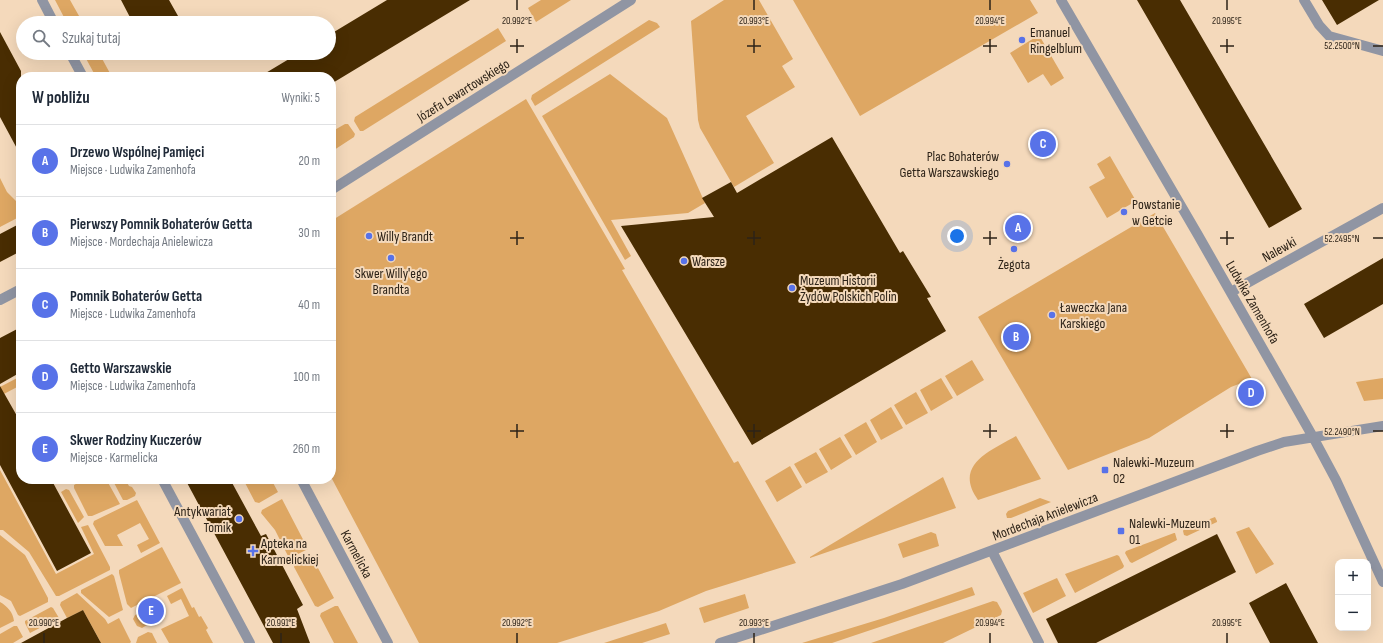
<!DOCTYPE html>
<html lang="pl">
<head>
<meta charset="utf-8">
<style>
	:root { --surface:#fff; --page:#f2f2f3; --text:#1f2937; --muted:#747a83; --line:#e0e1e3; --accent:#5872e8 }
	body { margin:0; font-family:"Sofia Sans Condensed",sans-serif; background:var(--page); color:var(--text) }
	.controls { position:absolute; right:12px; bottom:12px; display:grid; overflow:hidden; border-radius:8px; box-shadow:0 4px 16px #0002 }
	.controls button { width:36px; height:36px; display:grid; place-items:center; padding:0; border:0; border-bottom:1px solid var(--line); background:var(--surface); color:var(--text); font:20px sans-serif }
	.you { position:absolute; left:957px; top:236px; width:14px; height:14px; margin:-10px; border:3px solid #fff; border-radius:50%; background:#1a73e8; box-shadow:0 0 0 6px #1a73e833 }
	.badge { display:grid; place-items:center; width:26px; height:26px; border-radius:50%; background:var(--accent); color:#fff; font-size:13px; font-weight:700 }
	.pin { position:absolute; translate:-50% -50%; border:2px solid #fff; box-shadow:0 1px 4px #0006 }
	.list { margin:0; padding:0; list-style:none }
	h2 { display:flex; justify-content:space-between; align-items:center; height:52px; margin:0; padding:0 16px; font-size:17px }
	h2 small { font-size:13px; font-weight:400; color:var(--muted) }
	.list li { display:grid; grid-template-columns:26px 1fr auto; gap:12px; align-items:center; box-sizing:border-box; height:72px; padding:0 16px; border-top:1px solid var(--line) }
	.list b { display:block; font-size:15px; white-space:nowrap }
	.list p { margin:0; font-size:13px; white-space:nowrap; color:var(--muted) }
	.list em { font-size:13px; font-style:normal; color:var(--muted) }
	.icon { flex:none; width:22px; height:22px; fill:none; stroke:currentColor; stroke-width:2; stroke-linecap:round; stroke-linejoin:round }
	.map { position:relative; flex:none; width:1383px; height:643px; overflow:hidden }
	.search { position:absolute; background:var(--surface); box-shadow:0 4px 16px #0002; left:16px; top:16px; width:320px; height:44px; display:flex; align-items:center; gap:10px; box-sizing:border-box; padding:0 14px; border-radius:22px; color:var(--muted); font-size:15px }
	.panel { position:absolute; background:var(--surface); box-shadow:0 4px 16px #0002; left:16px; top:72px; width:320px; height:412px; border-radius:16px }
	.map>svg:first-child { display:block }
	.green { fill:#dea763 }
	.building { fill:#492d02 }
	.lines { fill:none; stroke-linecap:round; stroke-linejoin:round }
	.minor { stroke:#9095a3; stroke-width:10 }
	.ticks { fill:none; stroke:#2d2318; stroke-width:1.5 }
	.poi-dot { fill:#5872e8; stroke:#f4d9bb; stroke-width:1.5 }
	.labels { text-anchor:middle; stroke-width:4; stroke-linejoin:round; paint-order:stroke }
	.poi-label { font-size:14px; fill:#2d2318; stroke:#f4d9bb; text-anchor:start }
	.street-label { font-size:14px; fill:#2d2318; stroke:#f4d9bb }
	.ticks-label { font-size:10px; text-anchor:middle; fill:#2d2318; stroke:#f4d9bb; stroke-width:4; stroke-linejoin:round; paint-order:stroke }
</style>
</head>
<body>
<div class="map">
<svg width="1383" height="643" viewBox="0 0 1383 643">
	<rect width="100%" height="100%" fill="#f4d9bb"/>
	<path class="green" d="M55 0H70L83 23H67Z
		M541 0H571L536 22 528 8Z
		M724 0H759L793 59 782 66 795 87 746 116 774 163 734 187 700 128 698 120 691 21Z
		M793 0H1030L1038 13 860 116Z
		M649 20 657 23 660 27 535 106 531 99 532 95Z
		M498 28 506 41 363 131H360L354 121 355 117Z
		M1039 35 1064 78 1051 86 1043 74 1028 83 1010 53Z
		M83 53H99L112 77H96Z
		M610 74 667 118 705 203 688 213 611 220 631 256 625 260 542 116Z
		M526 99 625 269 622 270 734 463 738 461 796 563 706 591 659 611 557 643H419L331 477V221Z
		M345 124H348L355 134 354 137 331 152V132Z
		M1110 156 1136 201 1107 218 1089 187 1105 178 1097 164Z
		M0 178 7 192 21 206V216L0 227Z
		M1155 213 1252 379 1231 387 1149 438 1068 470 978 317Z
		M972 360 984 380 957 396 945 376Z
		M21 376V385L0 396V387Z
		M941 378 953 398 931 411 920 390Z
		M1383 378V399L1364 401 1356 382Z
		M916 392 928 413 906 425 894 405Z
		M891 407 903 428 881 440 870 420Z
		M866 422 877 442 856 455 844 435Z
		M1016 436 1041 479 978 500C953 465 990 451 1016 436Z
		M840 437 852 457 831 470 819 449Z
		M816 452 828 472 806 484 794 464Z
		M790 466 802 487 777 502 765 481Z
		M0 470 56 574 94 554 81 527 88 525 110 567V570L59 596H56L29 552 3 530H0Z
		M943 477 956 508 810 558V557Z
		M85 479H106L120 504 92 516H88L74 488V485Z
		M112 479H125L129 486 132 487 136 493 135 496 127 500H123Z
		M243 479H271L278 492 259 503 255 502Z
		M66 489 69 490 84 517 78 523 61 492Z
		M1040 498 1051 502 1011 518H1007L1006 514 1008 511Z
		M282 499 308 549 292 557 288 556 275 530 261 513 262 510Z
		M137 500 160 543 141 553 137 545 149 539 140 523 117 535 123 546H105L93 524 94 521Z
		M1215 517 1217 521V522L1187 536 1184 535 1183 531 1184 529Z
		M1249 527 1274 564 1256 574 1236 532Z
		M931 532 936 534 939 546 903 558 898 544Z
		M1174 533H1175L1177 540 1132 563 1130 562 1125 553 1126 551Z
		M0 535 25 555 48 598V602L20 616 18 615 11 601 0 595Z
		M162 547 181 583 131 608 127 604 119 573V570Z
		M311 555 334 598 318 607 315 606 294 567 295 564Z
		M1117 555 1119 556 1124 566 1123 568 1075 593 1065 574Z
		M112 574 114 576 123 610 109 617 81 593V590Z
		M1057 578 1066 596 1033 613 1023 593Z
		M972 587 975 595 832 643H802L884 618Z
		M182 588 192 608 194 607 199 617 201 616 208 628 206 630 213 643H169L161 629 189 616 181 599 171 604 167 596Z
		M77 593 105 619 108 624 119 618 131 642 130 643H97L100 641 83 610 67 618 60 605 61 602Z
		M745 594 749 608 704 623 699 608Z
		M993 601 997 602 1002 611 1001 615 943 643H871Z
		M0 602C7 606 13 612 14 621L0 628Z
		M156 604 160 605 164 612 162 616 142 628 137 626 133 619 135 615Z
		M335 606H338L358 643H334L320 616 321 613Z
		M51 607 53 608 59 618 30 633 25 623V621Z
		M666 623 670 634 642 643H604Z
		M14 626H17L23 637 13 643H0V634Z
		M148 632 152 633 157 643H136L138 637Z"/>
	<path class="building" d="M121 0H169L182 23H133Z
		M387 0H470L331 84V77H259L299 53H329V35Z
		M1137 0H1180L1302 209 1269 228Z
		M1322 0H1379L1337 25Z
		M0 32 21 71V156L0 117Z
		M149 53H165L153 60Z
		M832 137 900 253 903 251 931 297 927 298 946 331 752 445 621 226 714 217 702 198 731 182 737 193Z
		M21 223V251L0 262V234Z
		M1383 258V304L1324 338 1304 304Z
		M21 327V372L0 384V338Z
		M0 386 21 423V479H51L91 553 57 571 0 465Z
		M185 479H230L261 536 266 534 303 605 297 609 310 643H273Z
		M1217 534 1236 572 1096 643H1058L1046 619Z
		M1286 583 1318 643H1270L1249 603Z
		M83 610 101 643H21L67 618Z"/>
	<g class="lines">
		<path class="minor" d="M42 0 54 23
			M1061 0 1198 235 1313 437 1336 480 1383 582
			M1304 0 1319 25 1329 36 1383 51
			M70 53 83 77
			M331 190 631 0
			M1231 292 1383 208
			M0 300 21 289
			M162 479 250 643
			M301 479 388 643
			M992 551 1039 643
			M720 643 902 584 1257 451 1284 442 1383 426"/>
	</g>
	<path class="ticks" d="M517 0V10M754 0V10M990 0V10M1227 0V10M517 39V53M754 39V53M990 39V53M1227 39V53M510 46H524M747 46H761M983 46H997M1220 46H1234M1373 46H1383M517 231V245M754 231V245M990 231V245M1227 231V245M510 238H524M747 238H761M983 238H997M1220 238H1234M1373 238H1383M517 424V438M754 424V438M990 424V438M1227 424V438M510 431H524M747 431H761M983 431H997M1220 431H1234M1373 431H1383M44 633V643M281 633V643M517 633V643M754 633V643M990 633V643M1227 633V643"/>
	<g class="poi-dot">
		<circle cx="1022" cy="40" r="4"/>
		<circle cx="1007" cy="164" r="4"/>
		<circle cx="1124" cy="212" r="4"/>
		<circle cx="369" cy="236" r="4"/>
		<circle cx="1014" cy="249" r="4"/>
		<circle cx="391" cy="258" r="4"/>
		<circle cx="684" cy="261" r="4"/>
		<circle cx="792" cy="288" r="4"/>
		<circle cx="1052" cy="315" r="4"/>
		<rect x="1101" y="466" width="8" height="8" rx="2"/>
		<circle cx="239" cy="519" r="4"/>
		<rect x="1117" y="527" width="8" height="8" rx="2"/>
		<path d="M251 545h4v4h4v4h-4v4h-4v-4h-4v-4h4z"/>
	</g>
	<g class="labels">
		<g class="poi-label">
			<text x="1030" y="37">Emanuel<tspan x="1030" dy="16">Ringelblum</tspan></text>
			<text x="999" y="161" text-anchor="end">Plac Bohaterów<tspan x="999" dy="16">Getta Warszawskiego</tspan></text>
			<text x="1132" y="209">Powstanie<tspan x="1132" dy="16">w Getcie</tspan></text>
			<text x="377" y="241">Willy Brandt</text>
			<text x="692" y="266">Warsze</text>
			<text x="1014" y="269" text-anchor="middle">Żegota</text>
			<text x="391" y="278" text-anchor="middle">Skwer Willy'ego<tspan x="391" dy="16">Brandta</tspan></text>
			<text x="800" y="285">Muzeum Historii<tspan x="800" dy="16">Żydów Polskich Polin</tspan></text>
			<text x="1060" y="312">Ławeczka Jana<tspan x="1060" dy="16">Karskiego</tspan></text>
			<text x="1113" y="467">Nalewki-Muzeum<tspan x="1113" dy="16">02</tspan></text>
			<text x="231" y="516" text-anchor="end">Antykwariat<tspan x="231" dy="16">Tomik</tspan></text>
			<text x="1129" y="528">Nalewki-Muzeum<tspan x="1129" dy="16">01</tspan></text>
			<text x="261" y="548">Apteka na<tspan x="261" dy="16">Karmelickiej</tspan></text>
		</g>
		<g class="street-label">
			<text transform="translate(463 90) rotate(-32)" y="5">Józefa Lewartowskiego</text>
			<text transform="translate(1279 249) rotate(-29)" y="5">Nalewki</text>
			<text transform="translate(1253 302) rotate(60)" y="5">Ludwika Zamenhofa</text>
			<text transform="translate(1045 516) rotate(-21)" y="5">Mordechaja Anielewicza</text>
			<text transform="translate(357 554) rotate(62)" y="5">Karmelicka</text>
		</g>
	</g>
	<g class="ticks-label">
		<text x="517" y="24">20.992°E</text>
		<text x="754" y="24">20.993°E</text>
		<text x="990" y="24">20.994°E</text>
		<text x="1227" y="24">20.995°E</text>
		<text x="1342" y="49">52.2500°N</text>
		<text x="1342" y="242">52.2495°N</text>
		<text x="1342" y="435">52.2490°N</text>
		<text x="44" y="626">20.990°E</text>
		<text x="281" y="626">20.991°E</text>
		<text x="517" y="626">20.992°E</text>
		<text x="754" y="626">20.993°E</text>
		<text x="990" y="626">20.994°E</text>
		<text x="1227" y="626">20.995°E</text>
	</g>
</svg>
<div class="controls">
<button>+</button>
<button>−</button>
</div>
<div class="you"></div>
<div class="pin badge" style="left:1018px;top:228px">A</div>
<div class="pin badge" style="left:1016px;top:337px">B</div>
<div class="pin badge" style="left:1043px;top:144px">C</div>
<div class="pin badge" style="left:1251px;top:393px">D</div>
<div class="pin badge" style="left:151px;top:611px">E</div>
<div class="search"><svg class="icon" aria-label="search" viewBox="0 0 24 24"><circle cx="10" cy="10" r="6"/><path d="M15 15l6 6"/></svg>Szukaj tutaj</div>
<section class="panel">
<h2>W pobliżu<small>Wyniki: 5</small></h2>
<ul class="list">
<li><span class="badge">A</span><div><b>Drzewo Wspólnej Pamięci</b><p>Miejsce · Ludwika Zamenhofa</p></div><em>20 m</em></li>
<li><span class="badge">B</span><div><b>Pierwszy Pomnik Bohaterów Getta</b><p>Miejsce · Mordechaja Anielewicza</p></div><em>30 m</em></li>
<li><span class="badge">C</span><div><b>Pomnik Bohaterów Getta</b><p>Miejsce · Ludwika Zamenhofa</p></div><em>40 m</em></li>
<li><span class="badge">D</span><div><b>Getto Warszawskie</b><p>Miejsce · Ludwika Zamenhofa</p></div><em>100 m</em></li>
<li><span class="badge">E</span><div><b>Skwer Rodziny Kuczerów</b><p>Miejsce · Karmelicka</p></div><em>260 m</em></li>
</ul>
</section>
</div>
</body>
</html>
